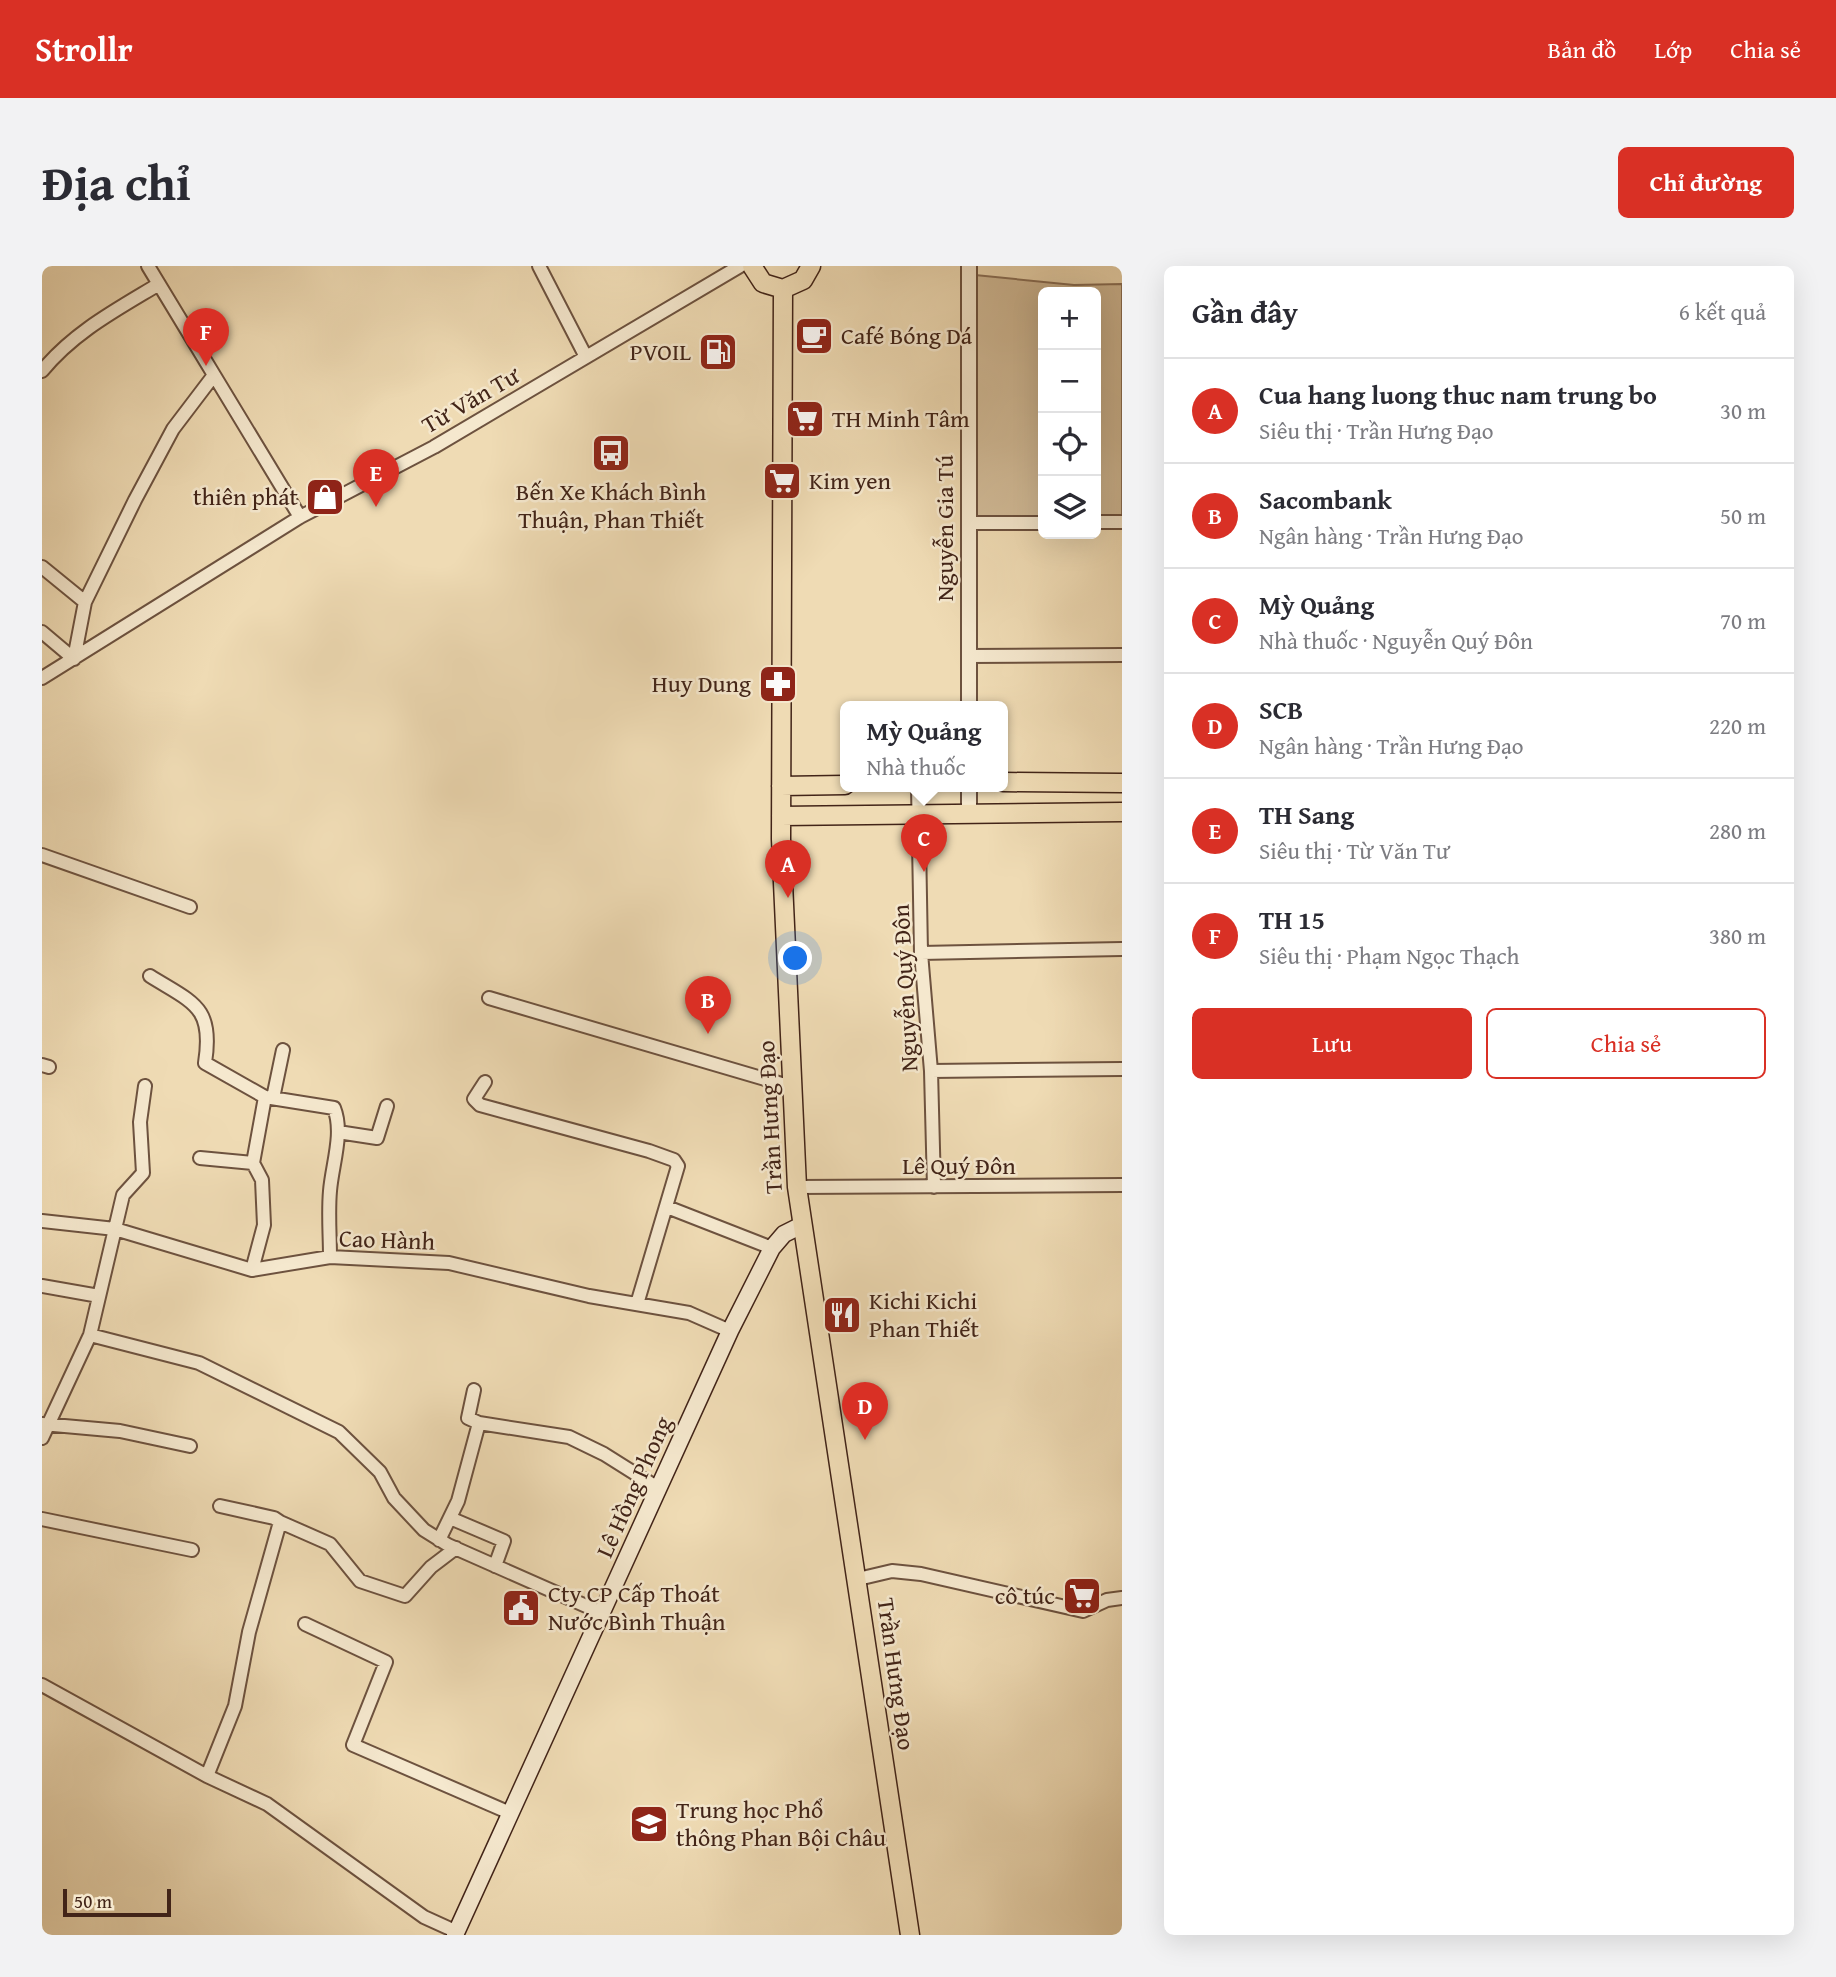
<!DOCTYPE html>
<html lang="vi">
<head>
<meta charset="utf-8">
<style>
	:root { --surface:#fff; --page:#f2f2f3; --text:#2b2b33; --muted:#7c7c81; --line:#e1e1e2; --accent:#d93025 }
	body { margin:0; font-family:"Gentium Book Plus",serif; background:var(--page); color:var(--text) }
	.controls { position:absolute; right:21px; top:21px; display:grid; overflow:hidden; border-radius:10px; box-shadow:0 7px 28px #0002 }
	.controls button { width:63px; height:63px; display:grid; place-items:center; padding:0; border:0; border-bottom:2px solid var(--line); background:var(--surface); color:var(--text); font:35px sans-serif }
	.scale { position:absolute; left:21px; bottom:18px; width:108px; box-sizing:border-box; padding-left:7px; border:4px solid #422418; border-top:0; font-size:19px; line-height:24px; white-space:nowrap; color:#422418; -webkit-text-stroke:5px #f5e8ce; paint-order:stroke }
	.you { position:absolute; left:754px; top:693px; width:24px; height:24px; margin:-18px; border:5px solid #fff; border-radius:50%; background:#1a73e8; box-shadow:0 0 0 10px #1a73e833 }
	.badge { display:grid; place-items:center; width:46px; height:46px; border-radius:50%; background:var(--accent); color:#fff; font-size:23px; font-weight:700 }
	.pin { position:absolute; translate:-50% -58px; filter:drop-shadow(0 2px 4px #0008) }
	.pin::after { content:''; position:absolute; top:37px; width:24px; height:21px; background:inherit; clip-path:polygon(0 0,100% 0,50% 100%) }
	.popup { position:absolute; left:798px; top:435px; width:168px; height:91px; box-sizing:border-box; display:grid; place-content:center; border-radius:10px; background:var(--surface); filter:drop-shadow(0 2px 5px #0005); font-size:23px; white-space:nowrap; color:var(--muted) }
	.popup b { font-size:26px; color:var(--text) }
	.popup::after { content:''; position:absolute; left:50%; top:100%; margin-left:-14px; border:14px solid transparent; border-top-color:var(--surface) }
	.list { margin:0; padding:0; list-style:none }
	h2 { display:flex; justify-content:space-between; align-items:center; height:91px; margin:0; padding:0 28px; font-size:30px }
	h2 small { font-size:23px; font-weight:400; color:var(--muted) }
	.list li { display:grid; grid-template-columns:46px 1fr auto; gap:21px; align-items:center; box-sizing:border-box; height:105px; padding:0 28px; border-top:2px solid var(--line) }
	.list b { display:block; font-size:26px; white-space:nowrap }
	.list p { margin:0; font-size:23px; white-space:nowrap; color:var(--muted) }
	.list em { font-size:23px; font-style:normal; color:var(--muted) }
	.actions { display:flex; gap:14px; padding:21px 28px }
	.actions a { flex:1; padding:16px 0; border:2px solid var(--accent); border-radius:10px; text-align:center; font-size:24px; color:var(--accent) }
	.actions .main { background:var(--accent); color:#fff }
	.icon { flex:none; width:38px; height:38px; fill:none; stroke:currentColor; stroke-width:2; stroke-linecap:round; stroke-linejoin:round }
	.map { position:relative; flex:none; width:1080px; height:1669px; overflow:hidden; border-radius:10px }
	header { display:flex; align-items:center; gap:42px; box-sizing:border-box; height:98px; padding:0 35px; background:var(--accent); color:#fff }
	header strong { font-size:33px }
	nav { display:flex; gap:38px; margin-inline-start:auto; font-size:24px }
	.intro { display:flex; align-items:center; justify-content:space-between; box-sizing:border-box; height:168px; padding:0 42px }
	h1 { margin:0; font-size:49px }
	.button { padding:18px 32px; border-radius:10px; background:var(--accent); color:#fff; font-size:24px; font-weight:700 }
	main { display:flex; gap:42px; padding:0 42px }
	aside { flex:1; background:var(--surface); border-radius:10px; box-shadow:0 7px 28px #0002 }
	.map>svg:first-child { display:block }
	.green { fill:#d2bc99; stroke:#8a7058; stroke-width:2 }
	.lines { fill:none; stroke-linecap:round; stroke-linejoin:round }
	.minor-casing { stroke:#6d523f; stroke-width:16 }
	.tertiary-casing { stroke:#6d523f; stroke-width:18 }
	.secondary-casing { stroke:#422418; stroke-width:19 }
	.primary-casing { stroke:#422418; stroke-width:21 }
	.minor { stroke:#f5e8ce; stroke-width:12 }
	.tertiary { stroke:#f5e8ce; stroke-width:14 }
	.secondary { stroke:#f5e8ce; stroke-width:16 }
	.primary { stroke:#efdbb4; stroke-width:18 }
	.labels { text-anchor:middle; stroke-width:5; stroke-linejoin:round; paint-order:stroke }
	.poi-label { font-size:24px; fill:#422418; stroke:#f5e8ce; text-anchor:start }
	.street-label { font-size:24px; fill:#422418; stroke:#f5e8ce }
</style>
</head>
<body>
<header>
<strong>Strollr</strong>
<nav><a>Bản đồ</a><a>Lớp</a><a>Chia sẻ</a></nav>
</header>
<div class="intro"><h1>Địa chỉ</h1><a class="button">Chỉ đường</a></div>
<main>
<div class="map">
<svg width="1080" height="1669" viewBox="0 0 1080 1669">
	<rect width="100%" height="100%" fill="#efdbb4"/>
	<filter id="stains"><feTurbulence type="fractalNoise" baseFrequency=".00286" numOctaves="4"/><feColorMatrix values="0 0 0 0 .2 0 0 0 0 .09 0 0 0 0 .02 0 0 0 .5 -.17"/></filter>
	<radialGradient id="worn" r=".72"><stop offset=".6" stop-color="#630" stop-opacity="0"/><stop offset="1" stop-color="#630" stop-opacity=".3"/></radialGradient>
	<path class="green" d="M933 9 1032 19 1080 18V251L1054 252V26H1001V252L935 253Z"/>
	<g class="lines">
		<defs>
			<path id="minor" d="M106 0 258 251
				M497 0 544 91
				M0 105C32 66 74 44 117 18
				M1054 256H1080
				M927 257H1001
				M0 301 43 336
				M0 366 32 393 43 336 93 234 131 163 172 109
				M926 390 1080 389
				M0 412 258 251 392 181 698 0
				M876 520 879 687 889 805 892 921
				M0 589 148 641
				M879 687 1080 683
				M108 710C151 737 172 740 163 797L223 831 211 897 220 914 222 959 210 1004
				M447 732 750 821
				M0 799 7 801
				M889 805 1080 803
				M443 816 432 833 438 839 607 885 632 894 636 900 595 1038
				M223 831 292 842C302 867 290 899 288 925 286 947 288 969 288 991
				M231 832 241 784
				M296 866 335 872 345 840
				M158 892 211 897
				M755 921 1080 919
				M625 941 730 982
				M0 955 73 963 210 1004 288 991 407 997 547 1030 647 1047 688 1065
				M0 1020 57 1030
				M48 1069 157 1097 297 1166 338 1206 352 1232 382 1264 406 1279 560 1347
				M432 1124 426 1152 437 1157
				M0 1158 78 1165 148 1180
				M0 1172 48 1069 81 929 101 907 98 856 103 820
				M408 1252 462 1275 453 1300
				M0 1253 150 1284
				M238 1256 288 1278 318 1315 363 1330 389 1301 414 1282
				M397 1274 416 1235 437 1157 527 1171 562 1188 616 1222
				M816 1313 850 1305 879 1308 1041 1345 1065 1334 1080 1332
				M263 1358 344 1396 311 1479 468 1547
				M0 1419 165 1510 225 1538 382 1651 415 1666
				M165 1510 193 1440 207 1366 238 1256 232 1252 178 1240"/>
			<path id="tertiary" d="M927 0V440
				M927 520V548"/>
			<path id="secondary" d="M413 1669 688 1065 730 982 742 968 760 959"/>
			<path id="primary" d="M710 0 721 17 741 23 761 14 769 0
				M741 23 739 573 755 921 868 1669
				M961 516 1080 517
				M739 520 803 519
				M739 550 1080 546"/>
		</defs>
		<use href="#minor" class="minor-casing"/>
		<use href="#tertiary" class="tertiary-casing"/>
		<use href="#secondary" class="secondary-casing"/>
		<use href="#primary" class="primary-casing"/>
		<use href="#minor" class="minor"/>
		<use href="#tertiary" class="tertiary"/>
		<use href="#secondary" class="secondary"/>
		<use href="#primary" class="primary"/>
	</g>
	<defs>
		<symbol id="cafe-square" viewBox="-11 -11 22 22"><rect x="-9" y="-9" width="18" height="18" rx="4" fill="#8f2418" stroke="#f5e8ce"/><path d="M-5.5-4.5H6V0H3Q3 3.5 0 3.5H-2.5Q-5.5 3.5-5.5 0ZM3-3.2v2h1.7v-2ZM-6 4.5H4V6H-6Z" fill="#fff"/></symbol>
		<symbol id="fuel-square" viewBox="-11 -11 22 22"><rect x="-9" y="-9" width="18" height="18" rx="4" fill="#8f2418" stroke="#f5e8ce"/><path d="M-5.5-6h7V0h2V4h1.3V-2.5L3-4.5l.8-.8L6-3V5H2.5V1h-1V6h-7ZM-4.2-4.7v3.2H.2V-4.7Z" fill="#fff"/></symbol>
		<symbol id="supermarket-square" viewBox="-11 -11 22 22"><rect x="-9" y="-9" width="18" height="18" rx="4" fill="#8f2418" stroke="#f5e8ce"/><path d="M-6-5.5h2.5l.6 2H6L4.5 2H-2.5L-4.4-4H-6ZM-1.5 3.2a1.3 1.3 0 1 0 .1 0ZM3 3.2a1.3 1.3 0 1 0 .1 0Z" fill="#fff"/></symbol>
		<symbol id="bus-square" viewBox="-11 -11 22 22"><rect x="-9" y="-9" width="18" height="18" rx="4" fill="#8f2418" stroke="#f5e8ce"/><path d="M-5-6H5V4H4V6H2V4H-2V6H-4V4H-5ZM-3.5-4V0h7V-4ZM-3.5 1.2v1.5H-2V1.2ZM2 1.2v1.5H3.5V1.2Z" fill="#fff"/></symbol>
		<symbol id="shop-square" viewBox="-11 -11 22 22"><rect x="-9" y="-9" width="18" height="18" rx="4" fill="#8f2418" stroke="#f5e8ce"/><path d="M-5-2.5h2.3a2.7 3.5 0 0 1 5.4 0H5L5.5 6h-11ZM-1.5-2.5h3a1.5 2.3 0 0 0-3 0Z" fill="#fff"/></symbol>
		<symbol id="pharmacy-square" viewBox="-11 -11 22 22"><rect x="-9" y="-9" width="18" height="18" rx="4" fill="#8f2418" stroke="#f5e8ce"/><path d="M-2-6h4v4h4v4h-4v4h-4v-4h-4v-4h4Z" fill="#fff"/></symbol>
		<symbol id="restaurant-square" viewBox="-11 -11 22 22"><rect x="-9" y="-9" width="18" height="18" rx="4" fill="#8f2418" stroke="#f5e8ce"/><path d="M-5-6h1v4h1v-4h1v4h1v-4h1v5L-1.5 .5V6h-2V.5L-5-1ZM5-6V6H3V1.5H1.5Q1.5-4 5-6Z" fill="#fff"/></symbol>
		<symbol id="civic-square" viewBox="-11 -11 22 22"><rect x="-9" y="-9" width="18" height="18" rx="4" fill="#8f2418" stroke="#f5e8ce"/><path d="M-.6-6.5H3V-4.5H.6V-3L4-1V1h2V6H-6V1h2V-1L-.6-3ZM-1.2 2.5V6h2.4V2.5Z" fill="#fff"/></symbol>
		<symbol id="school-square" viewBox="-11 -11 22 22"><rect x="-9" y="-9" width="18" height="18" rx="4" fill="#8f2418" stroke="#f5e8ce"/><path d="M0-5L7-2L0 1L-7-2ZM-4 1L0 2.5L4 1V4Q0 6-4 4Z" fill="#fff"/></symbol>
	</defs>
	<g fill-rule="evenodd">
		<use href="#cafe-square" x="750" y="48" width="44" height="44"/>
		<use href="#fuel-square" x="654" y="64" width="44" height="44"/>
		<use href="#supermarket-square" x="741" y="131" width="44" height="44"/>
		<use href="#bus-square" x="547" y="165" width="44" height="44"/>
		<use href="#supermarket-square" x="718" y="193" width="44" height="44"/>
		<use href="#shop-square" x="261" y="209" width="44" height="44"/>
		<use href="#pharmacy-square" x="714" y="396" width="44" height="44"/>
		<use href="#restaurant-square" x="778" y="1027" width="44" height="44"/>
		<use href="#supermarket-square" x="1018" y="1308" width="44" height="44"/>
		<use href="#civic-square" x="457" y="1320" width="44" height="44"/>
		<use href="#school-square" x="585" y="1536" width="44" height="44"/>
	</g>
	<g class="labels">
		<g class="poi-label">
			<text x="799" y="78">Café Bóng Dá</text>
			<text x="649" y="94" text-anchor="end">PVOIL</text>
			<text x="790" y="161">TH Minh Tâm</text>
			<text x="767" y="223">Kim yen</text>
			<text x="569" y="234" text-anchor="middle">Bến Xe Khách Bình<tspan x="569" dy="28">Thuận, Phan Thiết</tspan></text>
			<text x="256" y="239" text-anchor="end">thiên phát</text>
			<text x="709" y="426" text-anchor="end">Huy Dung</text>
			<text x="827" y="1043">Kichi Kichi<tspan x="827" dy="28">Phan Thiết</tspan></text>
			<text x="506" y="1336">Cty CP Cấp Thoát<tspan x="506" dy="28">Nước Bình Thuận</tspan></text>
			<text x="1013" y="1338" text-anchor="end">cô túc</text>
			<text x="634" y="1552">Trung học Phổ<tspan x="634" dy="28">thông Phan Bội Châu</tspan></text>
		</g>
		<g class="street-label">
			<text transform="translate(429 134) rotate(-30)" y="8">Từ Văn Tư</text>
			<text transform="translate(903 262) rotate(-90)" y="8">Nguyễn Gia Tú</text>
			<text transform="translate(863 722) rotate(-93)" y="8">Nguyễn Quý Đôn</text>
			<text transform="translate(728 851) rotate(-93)" y="8">Trần Hưng Đạo</text>
			<text x="917" y="908">Lê Quý Đôn</text>
			<text transform="translate(345 974) rotate(2)" y="8">Cao Hành</text>
			<text transform="translate(592 1221) rotate(-66)" y="8">Lê Hồng Phong</text>
			<text transform="translate(854 1408) rotate(82)" y="8">Trần Hưng Đạo</text>
		</g>
	</g>
	<rect width="100%" height="100%" filter="url(#stains)"/>
	<rect width="100%" height="100%" fill="url(#worn)"/>
</svg>
<div class="controls">
<button>+</button>
<button>−</button>
<button><svg class="icon" aria-label="locate" viewBox="0 0 24 24"><circle cx="12" cy="12" r="6"/><path d="M12 2v4M12 18v4M2 12h4M18 12h4"/></svg></button>
<button><svg class="icon" aria-label="layers" viewBox="0 0 24 24"><path d="M12 4l9 5-9 5-9-5zM3 14l9 5 9-5"/></svg></button>
</div>
<div class="scale">50 m</div>
<div class="you"></div>
<div class="pin badge" style="left:746px;top:632px">A</div>
<div class="pin badge" style="left:666px;top:768px">B</div>
<div class="pin badge" style="left:882px;top:606px">C</div>
<div class="popup"><b>Mỳ Quảng</b>Nhà thuốc</div>
<div class="pin badge" style="left:823px;top:1174px">D</div>
<div class="pin badge" style="left:334px;top:241px">E</div>
<div class="pin badge" style="left:164px;top:100px">F</div>
</div>
<aside>
<h2>Gần đây<small>6 kết quả</small></h2>
<ul class="list">
<li><span class="badge">A</span><div><b>Cua hang luong thuc nam trung bo</b><p>Siêu thị · Trần Hưng Đạo</p></div><em>30 m</em></li>
<li><span class="badge">B</span><div><b>Sacombank</b><p>Ngân hàng · Trần Hưng Đạo</p></div><em>50 m</em></li>
<li><span class="badge">C</span><div><b>Mỳ Quảng</b><p>Nhà thuốc · Nguyễn Quý Đôn</p></div><em>70 m</em></li>
<li><span class="badge">D</span><div><b>SCB</b><p>Ngân hàng · Trần Hưng Đạo</p></div><em>220 m</em></li>
<li><span class="badge">E</span><div><b>TH Sang</b><p>Siêu thị · Từ Văn Tư</p></div><em>280 m</em></li>
<li><span class="badge">F</span><div><b>TH 15</b><p>Siêu thị · Phạm Ngọc Thạch</p></div><em>380 m</em></li>
</ul>
<div class="actions"><a class="main">Lưu</a><a>Chia sẻ</a></div>
</aside>
</main>
</body>
</html>
